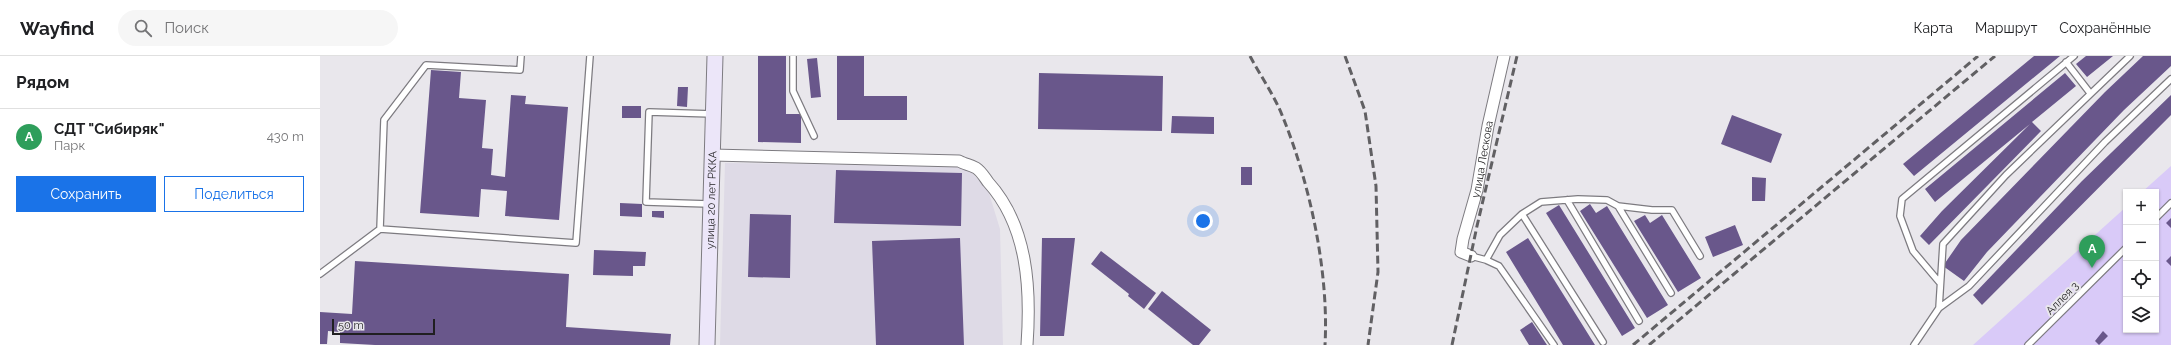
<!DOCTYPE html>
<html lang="ru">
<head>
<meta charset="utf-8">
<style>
	:root { --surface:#fff; --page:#f6f6f6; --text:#202124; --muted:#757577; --line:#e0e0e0; --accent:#1a73e8 }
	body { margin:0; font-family:Raleway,sans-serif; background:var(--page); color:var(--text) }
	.controls { position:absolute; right:12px; bottom:12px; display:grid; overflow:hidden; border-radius:0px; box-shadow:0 1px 3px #0004 }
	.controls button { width:36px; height:36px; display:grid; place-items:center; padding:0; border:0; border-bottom:1px solid var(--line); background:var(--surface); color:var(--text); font:20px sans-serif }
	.scale { position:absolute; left:12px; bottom:10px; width:103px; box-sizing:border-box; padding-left:4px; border:2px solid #201f21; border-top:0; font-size:11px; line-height:14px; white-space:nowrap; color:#201f21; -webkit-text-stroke:3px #e9e7ec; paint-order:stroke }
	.you { position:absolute; left:883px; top:165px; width:14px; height:14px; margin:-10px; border:3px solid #fff; border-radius:50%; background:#1a73e8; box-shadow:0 0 0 6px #1a73e833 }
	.badge { display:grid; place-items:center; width:26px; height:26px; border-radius:50%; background:var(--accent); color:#fff; font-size:13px; font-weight:700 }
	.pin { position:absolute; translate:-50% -33px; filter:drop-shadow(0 1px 2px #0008) }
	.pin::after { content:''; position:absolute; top:21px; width:14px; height:12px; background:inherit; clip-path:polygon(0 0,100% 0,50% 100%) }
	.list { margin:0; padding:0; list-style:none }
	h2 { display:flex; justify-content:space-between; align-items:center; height:52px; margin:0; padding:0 16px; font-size:17px }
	h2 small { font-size:13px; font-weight:400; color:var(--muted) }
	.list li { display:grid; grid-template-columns:26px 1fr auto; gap:12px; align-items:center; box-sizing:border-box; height:56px; padding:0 16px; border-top:1px solid var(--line) }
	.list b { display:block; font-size:15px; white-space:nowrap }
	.list p { margin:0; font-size:13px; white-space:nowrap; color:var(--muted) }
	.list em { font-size:13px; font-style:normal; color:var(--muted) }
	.actions { display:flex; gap:8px; padding:12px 16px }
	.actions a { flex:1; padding:9px 0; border:1px solid var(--accent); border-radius:0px; text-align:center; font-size:14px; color:var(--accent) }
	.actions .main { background:var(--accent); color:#fff }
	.icon { flex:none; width:22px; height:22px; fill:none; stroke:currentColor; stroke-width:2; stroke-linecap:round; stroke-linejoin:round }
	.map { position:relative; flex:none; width:1851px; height:289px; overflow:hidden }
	header { display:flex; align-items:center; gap:24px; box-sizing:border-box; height:56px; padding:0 20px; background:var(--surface); border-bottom:1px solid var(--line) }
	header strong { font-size:19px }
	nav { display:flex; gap:22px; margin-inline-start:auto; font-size:14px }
	.search { width:280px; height:36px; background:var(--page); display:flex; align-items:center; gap:10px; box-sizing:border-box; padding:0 14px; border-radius:22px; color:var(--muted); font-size:15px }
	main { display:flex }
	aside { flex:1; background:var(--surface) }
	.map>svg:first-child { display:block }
	.built { fill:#dedae6 }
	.green { fill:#d9caf8 }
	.building { fill:#69578b }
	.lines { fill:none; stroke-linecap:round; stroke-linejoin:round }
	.service-casing { stroke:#7d7b80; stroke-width:8 }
	.minor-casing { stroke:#7d7b80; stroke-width:13 }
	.secondary-casing { stroke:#7d7b80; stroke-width:17 }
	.service { stroke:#fff; stroke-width:5.5 }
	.minor { stroke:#fff; stroke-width:11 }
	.secondary { stroke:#ece6f9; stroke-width:15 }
	.rail { stroke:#616063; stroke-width:3; stroke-dasharray:8 4; stroke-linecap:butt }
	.labels { text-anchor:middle; stroke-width:4; stroke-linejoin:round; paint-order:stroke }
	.street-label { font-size:11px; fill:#201f21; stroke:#e9e7ec }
</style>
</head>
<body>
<header>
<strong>Wayfind</strong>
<div class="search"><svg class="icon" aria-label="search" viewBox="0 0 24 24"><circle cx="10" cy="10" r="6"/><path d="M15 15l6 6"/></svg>Поиск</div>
<nav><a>Карта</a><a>Маршрут</a><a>Сохранённые</a></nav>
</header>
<main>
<aside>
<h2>Рядом<small></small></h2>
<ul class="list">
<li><span class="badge" style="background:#2e9e5b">A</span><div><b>СДТ &quot;Сибиряк&quot;</b><p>Парк</p></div><em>430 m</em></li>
</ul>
<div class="actions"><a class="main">Сохранить</a><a>Поделиться</a></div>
</aside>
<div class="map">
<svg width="1851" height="289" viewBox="0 0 1851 289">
	<rect width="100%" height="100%" fill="#e9e7ec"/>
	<path class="built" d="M405 107 635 110 650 115 668 134 680 173 683 289H400Z"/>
	<path class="green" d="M1851 110V289H1653L1806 151V274H1836V136H1822Z"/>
	<path class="building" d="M438 0H466V58H481V87L438 86Z
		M517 0H544V40H587V64H517Z
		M1714 0H1740L1594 120 1583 108Z
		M1766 0H1793L1767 21 1756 8Z
		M1823 0H1851V10L1804 54 1667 196 1644 225 1623 210 1641 184 1785 36Z
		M497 2 501 41 491 42 487 3Z
		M111 14 141 16 139 42 166 44 162 92 173 93 171 119 185 121 191 39 206 40 205 48 248 51 239 164 185 160 187 135 161 133 159 161 100 157Z
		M719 17 843 20 842 75 718 73Z
		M1745 17 1756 30 1712 66 1721 75 1609 189 1600 180 1622 155 1710 68 1615 146 1605 133Z
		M358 31H368L367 51 357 50Z
		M1851 39V59L1662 249 1653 239 1762 125Z
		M302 50H321V62H302Z
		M1412 59 1462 78 1451 107 1401 88Z
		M852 60 894 61V78L851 77Z
		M921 111H932V129H921Z
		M516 114 642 117 641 170 514 167Z
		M1432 121 1446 122 1445 145H1432Z
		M300 147 322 148V161L300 160Z
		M1270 148 1276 157 1287 150 1348 249 1327 262 1260 155Z
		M1239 149 1315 272 1302 280 1226 157Z
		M332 155H344V162L332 161Z
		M430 158 471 159 470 222 428 221Z
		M1325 159 1330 167 1342 159 1381 222 1358 236 1314 165Z
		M1851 162V172L1846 167Z
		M1415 169 1423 189 1393 201 1385 181Z
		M640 182 644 289H556L552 185Z
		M722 182H755L744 280H720Z
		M1208 182 1275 289H1243L1186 196Z
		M274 194 326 196 325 210H313V220L273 219Z
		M781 195 836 237 824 253 808 240 809 238 771 208Z
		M1851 200V210L1846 205Z
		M35 205 249 218 246 271 351 278 350 289H55L20 287V276L8 275 7 288H0V256L32 258Z
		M842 235 891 274 879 289H873L828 253Z
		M1212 266 1227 289H1209L1200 274Z
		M1783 275 1788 280 1779 289 1775 285Z"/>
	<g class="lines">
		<defs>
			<path id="service" d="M473 0V35L494 80
				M1746 6 1770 37
				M1247 144 1319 265
				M389 148 326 146 329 56 393 58
				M1298 150 1351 237
				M1202 158 1283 286
				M1836 162 1851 147
				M60 173 256 187 270 0
				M1151 200 1166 204 1179 210 1234 289
				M1166 204 1180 179 1202 158 1221 146 1258 143 1287 144 1298 150 1332 154H1352L1380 200
				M0 218 60 173 64 64 106 9 200 14 201 0
				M1620 227 1593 195 1580 160 1582 143 1754 0
				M1619 252 1649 230 1785 86 1851 23
				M1594 289 1619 252 1623 188 1686 119 1810 0
				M1708 289 1806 192"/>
			<g id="minor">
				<path d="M392 99 639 105C644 108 651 109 656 112 661 115 665 122 668 126 708 170 711 233 707 289"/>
				<path id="s1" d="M1151 200 1141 196 1143 183 1157 134 1168 70 1184 0"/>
			</g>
			<g id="secondary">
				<path id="s2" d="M387 289 395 0"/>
			</g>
		</defs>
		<use href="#service" class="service-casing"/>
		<use href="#minor" class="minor-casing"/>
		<use href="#secondary" class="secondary-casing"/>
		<use href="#service" class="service"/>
		<use href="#minor" class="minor"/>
		<use href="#secondary" class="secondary"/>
		<path class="rail" d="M930 0C940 19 954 39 962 59 990 127 1009 216 1005 289
			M1025 0 1045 55 1056 130 1058 216 1048 289
			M1132 289 1157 170 1197 0
			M1313 289 1658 0
			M1329 289 1675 0"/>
	</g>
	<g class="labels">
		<g class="street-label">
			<text dy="4" stroke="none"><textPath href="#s1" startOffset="106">улица Лескова</textPath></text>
			<text dy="4" stroke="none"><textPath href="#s2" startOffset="145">улица 20 лет РККА</textPath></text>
			<text transform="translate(1742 242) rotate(-45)" y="4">Аллея 3</text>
		</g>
	</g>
</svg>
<div class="controls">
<button>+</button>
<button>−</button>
<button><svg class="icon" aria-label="locate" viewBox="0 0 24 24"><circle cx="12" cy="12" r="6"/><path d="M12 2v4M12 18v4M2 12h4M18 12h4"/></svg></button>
<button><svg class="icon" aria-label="layers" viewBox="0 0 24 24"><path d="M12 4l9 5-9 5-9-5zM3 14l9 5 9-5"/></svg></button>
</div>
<div class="scale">50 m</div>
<div class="you"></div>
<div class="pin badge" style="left:1772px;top:212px;background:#2e9e5b">A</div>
</div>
</main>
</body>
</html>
